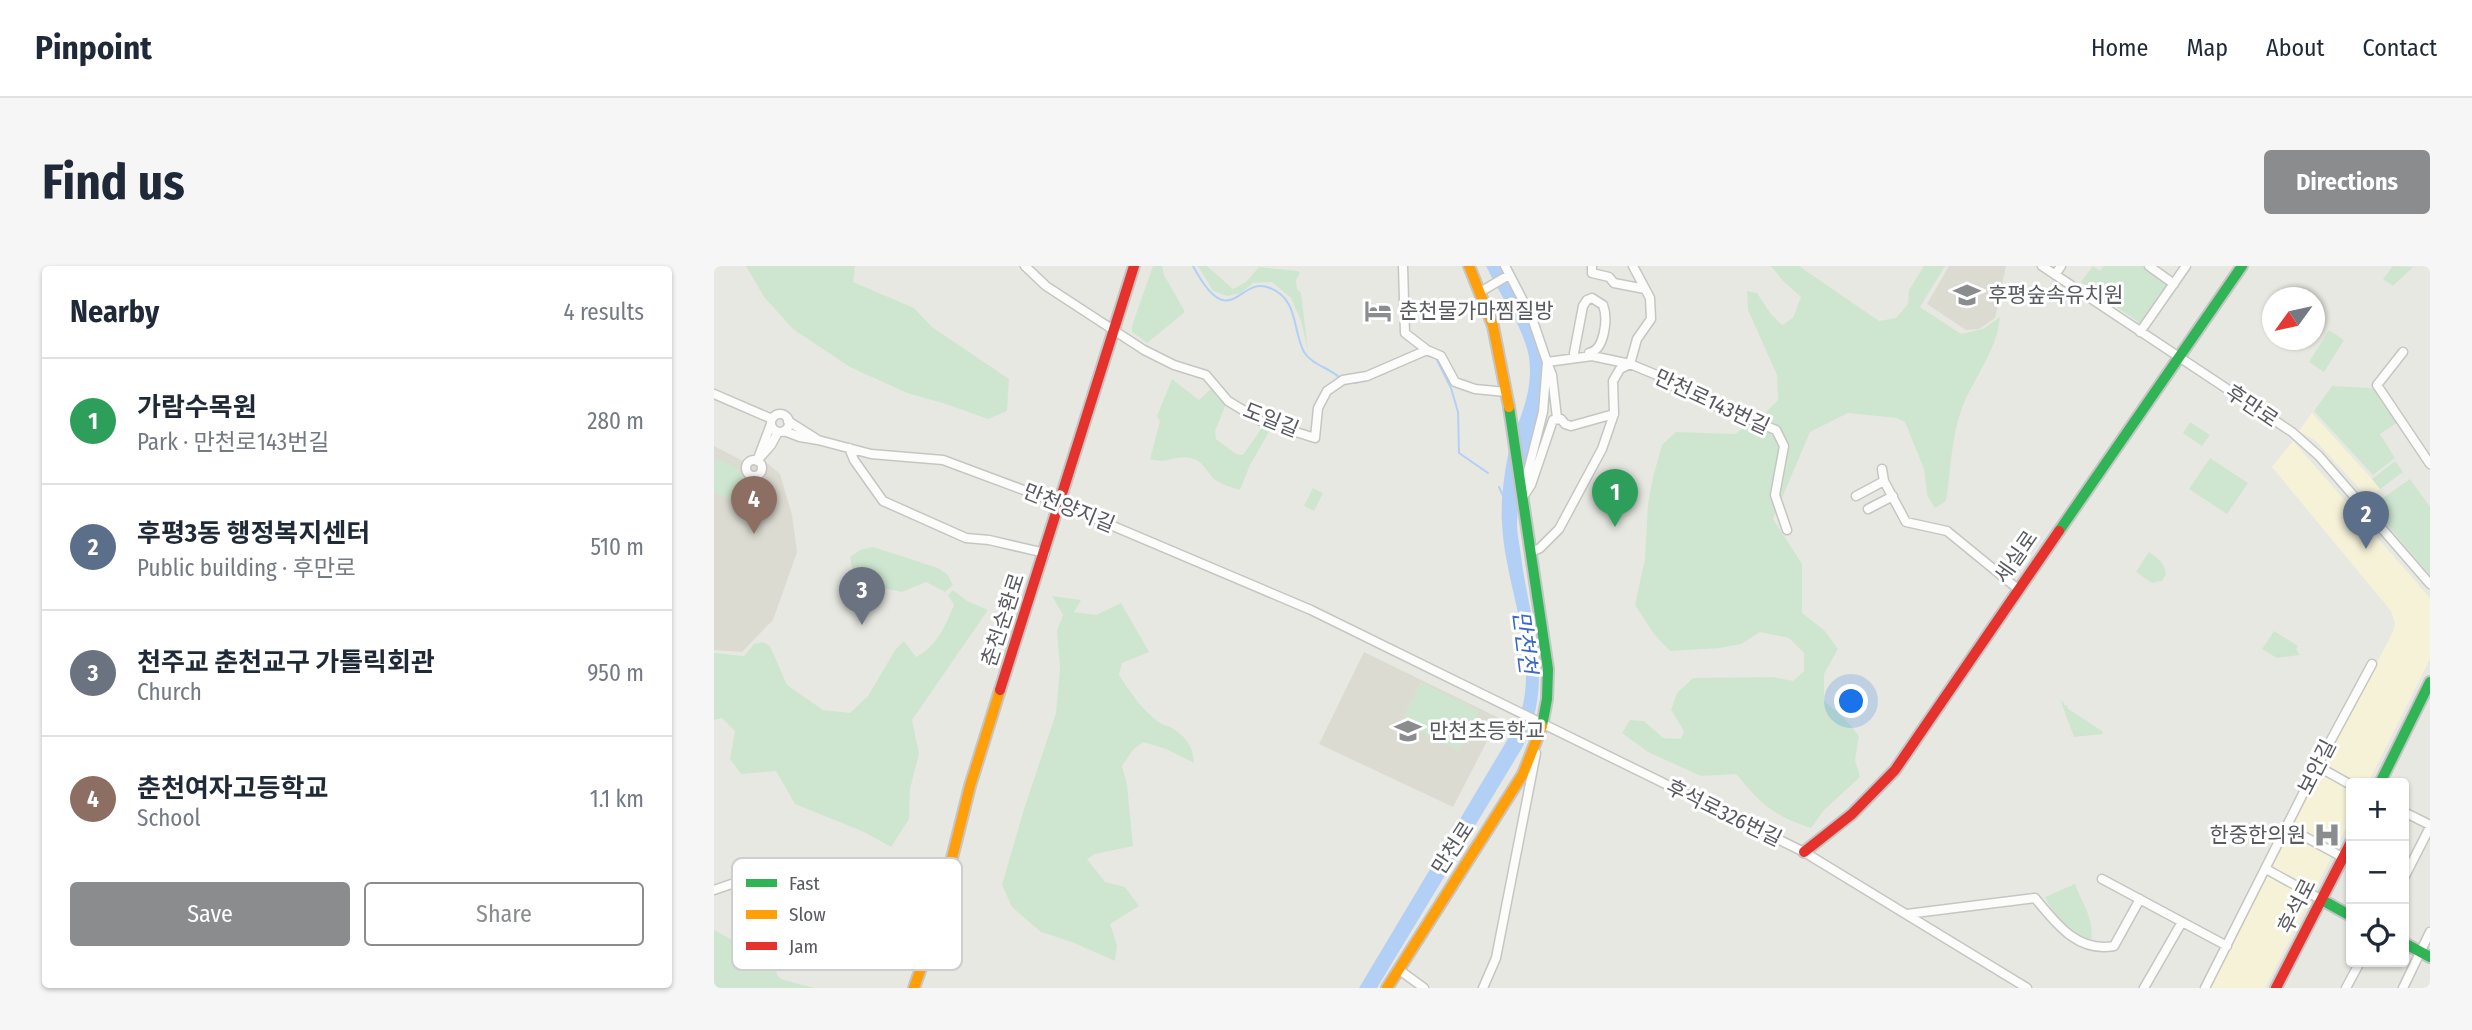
<!DOCTYPE html>
<html lang="en">
<head>
<meta charset="utf-8">
<style>
	:root { --surface:#fff; --page:#f6f6f7; --text:#1f2937; --muted:#747a83; --line:#e0e1e3; --accent:#8a8c8e }
	body { margin:0; font-family:"Fira Sans Condensed","Noto Sans KR",sans-serif; background:var(--page); color:var(--text) }
	.controls { position:absolute; right:21px; bottom:21px; display:grid; overflow:hidden; border-radius:7px; box-shadow:0 2px 5px #0004 }
	.controls button { width:63px; height:63px; display:grid; place-items:center; padding:0; border:0; border-bottom:2px solid var(--line); background:var(--surface); color:var(--text); font:35px sans-serif }
	.compass { position:absolute; left:1548px; top:21px; width:63px; height:63px; border-radius:50%; background:var(--surface); box-shadow:0 2px 5px #0004; rotate:237deg }
	.you { position:absolute; left:1138px; top:436px; width:24px; height:24px; margin:-18px; border:5px solid #fff; border-radius:50%; background:#1a73e8; box-shadow:0 0 0 10px #1a73e833 }
	.badge { display:grid; place-items:center; width:46px; height:46px; border-radius:50%; background:var(--accent); color:#fff; font-size:23px; font-weight:700 }
	.pin { position:absolute; translate:-50% -58px; filter:drop-shadow(0 2px 4px #0008) }
	.pin::after { content:''; position:absolute; top:37px; width:24px; height:21px; background:inherit; clip-path:polygon(0 0,100% 0,50% 100%) }
	.list { margin:0; padding:0; list-style:none }
	h2 { display:flex; justify-content:space-between; align-items:center; height:91px; margin:0; padding:0 28px; font-size:30px }
	h2 small { font-size:23px; font-weight:400; color:var(--muted) }
	.list li { display:grid; grid-template-columns:46px 1fr auto; gap:21px; align-items:center; box-sizing:border-box; height:126px; padding:0 28px; border-top:2px solid var(--line) }
	.list b { display:block; font-size:26px; white-space:nowrap }
	.list p { margin:0; font-size:23px; white-space:nowrap; color:var(--muted) }
	.list em { font-size:23px; font-style:normal; color:var(--muted) }
	.actions { display:flex; gap:14px; padding:21px 28px }
	.actions a { flex:1; padding:16px 0; border:2px solid var(--accent); border-radius:7px; text-align:center; font-size:24px; color:var(--accent) }
	.actions .main { background:var(--accent); color:#fff }
	.icon { flex:none; width:38px; height:38px; fill:none; stroke:currentColor; stroke-width:2; stroke-linecap:round; stroke-linejoin:round }
	.map { position:relative; flex:none; width:1716px; height:722px; overflow:hidden; border-radius:7px }
	header { display:flex; align-items:center; gap:42px; box-sizing:border-box; height:98px; padding:0 35px; background:var(--surface); border-bottom:2px solid var(--line) }
	header strong { font-size:33px }
	nav { display:flex; gap:38px; margin-inline-start:auto; font-size:24px }
	.intro { display:flex; align-items:center; justify-content:space-between; box-sizing:border-box; height:168px; padding:0 42px }
	h1 { margin:0; font-size:49px }
	.button { padding:18px 32px; border-radius:7px; background:var(--accent); color:#fff; font-size:24px; font-weight:700 }
	main { display:flex; gap:42px; padding:0 42px }
	aside { flex:1; background:var(--surface); border-radius:7px; box-shadow:0 2px 5px #0004 }
	.map>svg:first-child { display:block }
	.commercial { fill:#f5f2d8 }
	.education { fill:#dcdbd1 }
	.green { fill:#cee6cf }
	.water { fill:#b2d0f6 }
	.lines { fill:none; stroke-linecap:round; stroke-linejoin:round }
	.stream { stroke:#b2d0f6; stroke-width:2 }
	.street-casing { stroke:#c5c6c4; stroke-width:11 }
	.fast-casing { stroke:#c4c5c4; stroke-width:14 }
	.slow-casing { stroke:#c4c5c4; stroke-width:14 }
	.jam-casing { stroke:#c4c5c4; stroke-width:14 }
	.street { stroke:#fcfcfb; stroke-width:8 }
	.fast { stroke:#30b455; stroke-width:10 }
	.slow { stroke:#ff9f0a; stroke-width:10 }
	.jam { stroke:#e5322d; stroke-width:10 }
	.labels { text-anchor:middle; stroke-width:6; stroke-linejoin:round; paint-order:stroke }
	.poi-label { font-size:21px; fill:#585a60; stroke:#fff; text-anchor:start }
	.street-label { font-size:21px; fill:#585a60; stroke:#fff }
	.water-label { font-size:23px; font-style:italic; fill:#3a6ac6; stroke:#fff }
	.key { fill:#fff; stroke:#cdcecf; stroke-width:2 }
	.key-label { font-size:19px; fill:#585a60 }
</style>
</head>
<body>
<header>
<strong>Pinpoint</strong>
<nav><a>Home</a><a>Map</a><a>About</a><a>Contact</a></nav>
</header>
<div class="intro"><h1>Find us</h1><a class="button">Directions</a></div>
<main>
<aside>
<h2>Nearby<small>4 results</small></h2>
<ul class="list">
<li><span class="badge" style="background:#2e9e5b">1</span><div><b>가람수목원</b><p>Park · 만천로143번길</p></div><em>280 m</em></li>
<li><span class="badge" style="background:#5c6f8a">2</span><div><b>후평3동 행정복지센터</b><p>Public building · 후만로</p></div><em>510 m</em></li>
<li><span class="badge" style="background:#6b7280">3</span><div><b>천주교 춘천교구 가톨릭회관</b><p>Church</p></div><em>950 m</em></li>
<li><span class="badge" style="background:#8d6e63">4</span><div><b>춘천여자고등학교</b><p>School</p></div><em>1.1 km</em></li>
</ul>
<div class="actions"><a class="main">Save</a><a>Share</a></div>
</aside>
<div class="map">
<svg width="1716" height="722" viewBox="0 0 1716 722">
	<rect width="100%" height="100%" fill="#e8e8e2"/>
	<path class="commercial" d="M1598 147 1658 213 1666 223 1654 232 1602 175 1585 165Z
		M1579 175 1716 332V393L1654 517H1646L1610 497 1679 366 1681 357 1677 345 1558 201Z
		M1604 506 1637 524V552L1586 654 1551 722H1495Z"/>
	<path class="education" d="M1235 0H1292L1281 52 1265 63 1252 64 1213 38Z
		M0 180 29 195 47 192 66 208 78 249 83 286 59 354 28 386 0 384Z
		M650 386 785 452 739 541 605 478Z"/>
	<path class="green" d="M32 0H141L139 16 200 42 218 61 295 113 293 145 274 153 232 138 193 127 136 101 79 63 50 31Z
		M439 0H448L450 9 471 46 433 77 418 66V60Z
		M484 0H493L519 23 532 16 545 1 584 5 586 7 582 14 583 23 587 27 594 85 587 55 577 32 558 16 539 17 527 27 513 30 499 25Z
		M1057 0H1085L1165 55 1182 52 1194 38 1195 24 1210 0H1231L1206 41 1247 68 1269 63 1286 51C1283 85 1260 111 1248 142 1237 171 1237 204 1232 235L1221 242 1213 229 1210 203 1191 156 1183 152 1134 147 1096 166 1059 253 1088 298V347L1110 364 1124 383 1110 408V435L1131 453 1145 470 1141 494 1146 511 1110 544 1097 562C1058 549 1048 539 1022 508L987 510 934 486 908 467 916 454 930 455 949 472 967 473 970 465 957 444 963 427 979 412 1059 411 1079 415 1090 405V387L1075 372 1046 366 1027 378 1006 382 956 385 940 368 921 339 931 293 934 238 939 211 948 179 962 166 1021 168 1051 147 1064 134 1063 109 1034 44 1033 25 1043 27 1057 48 1068 59 1079 52 1087 31 1069 15Z
		M1379 0 1386 5 1390 0H1430L1455 18 1427 58 1367 16Z
		M1679 0 1699 1 1679 20 1669 13Z
		M1615 64 1630 74 1610 106 1595 96Z
		M458 113 485 134 498 122 503 131 512 138 501 165 502 173 522 188 529 189 547 163 556 164 536 199 526 224C516 221 508 219 500 213 493 206 490 197 480 193 462 187 456 199 436 193L446 155 443 150Z
		M1618 120 1656 122 1664 125 1684 156 1666 168 1681 192 1659 209 1600 145Z
		M1476 156 1496 169 1488 180 1469 167Z
		M0 192 23 202 32 213 51 216C56 244 14 232 0 227Z
		M1496 192 1534 217 1513 248 1475 223Z
		M1681 195 1689 206 1666 223 1658 213Z
		M1696 213 1716 241V309L1657 240Z
		M599 222 609 227 600 245 590 240Z
		M159 281 224 302 233 308 239 319 231 326 212 316 188 326 164 321 156 326 138 301 136 291 146 284Z
		M1435 286C1445 293 1450 296 1452 308L1448 315 1438 317 1422 306Z
		M239 324 253 335 274 344 198 454 205 488 196 523 195 553 177 581 150 566 81 538 62 505 27 508 16 493 21 465 8 452 0 454V387L30 390 40 378 49 376 56 380 73 419 109 444 136 447 154 430 181 384 190 375 202 391C222 381 232 359 240 339L234 329Z
		M338 330 367 334 360 346 382 349 407 337 435 386 408 397 405 409C416 426 429 445 446 457 451 460 457 460 461 464 474 473 479 482 480 497L452 483 429 476 419 484 408 500 413 519 419 580 381 588 373 593 391 616 411 621 425 640 396 658 403 679 401 695 358 676 327 666 298 641 288 619 310 543 342 447 346 402 343 365 349 349Z
		M1560 365 1584 380 1582 383 1586 389 1563 392 1548 383Z
		M707 416 765 445 745 485 687 456Z
		M1349 435 1351 440 1354 439 1353 442 1388 465 1389 468 1360 471 1347 436Z
		M1361 618C1368 637 1381 654 1377 675 1355 669 1341 651 1331 631Z
		M0 664 61 697 63 709 67 713 100 722H0Z"/>
	<path class="water" d="M772 0H788C804 30 826 62 828 97 832 156 804 203 803 259 803 269 806 280 807 290 816 361 842 414 808 482L663 722H645L804 456C828 390 791 324 788 257 786 236 792 188 800 168 810 143 819 120 815 91 809 59 786 30 772 0Z"/>
	<g class="lines">
		<path class="stream" d="M479 0C517 71 525 8 556 22 585 34 578 63 590 86 597 98 615 102 625 111
			M711 89 722 92 737 122 744 146 745 187 774 207
			M634 117H642L672 107
			M785 221 790 232"/>
		<defs>
			<path id="street" d="M311 0 332 20 430 84 460 99 492 109 514 135 547 155 601 172 604 142 613 125 629 114 653 110 713 84
				M689 0 691 67 713 84 727 90 741 116 761 123 792 126
				M791 0 818 52 833 96 878 90 916 98 950 112 966 126 1062 164 1070 180 1061 229 1073 264
				M878 0V7L895 11 900 17 931 23
				M1328 0 1578 166 1605 190 1716 318
				M1435 0 1460 18
				M1341 9 1347 0
				M766 26 795 9
				M1426 66 1472 0
				M1689 86 1663 119 1716 198
				M860 87 869 40 873 34 878 32 889 39C894 52 891 84 875 87
				M916 98 923 73 937 53 936 32 919 0
				M834 99 838 109 843 152
				M0 128 58 153
				M57 157a9 9 0 1 1 18 0a9 9 0 1 1-18 0Z
				M57 158 43 195 57 179 64 166
				M70 165 86 171 104 174 74 155
				M104 174 157 188 229 194 347 238 597 344 1090 586 1313 722
				M135 182 140 194 169 235 252 272 275 274 331 287
				M32 202a8 8 0 1 1 16 0a8 8 0 1 1-16 0Z
				M1168 203 1170 215 1192 256 1233 265 1304 323
				M809 225 829 146 833 96
				M1142 230 1170 215
				M809 231 817 219 839 154 847 153 851 158 857 160 900 148
				M1154 243 1179 230
				M816 287 826 282 845 263 888 183 900 148 899 115 906 103 916 98
				M1603 500 1637 519
				M1690 546 1716 559
				M1573 561 1630 592
				M1552 603 1608 634
				M1690 612 1716 561
				M1388 613 1513 680
				M0 624 29 614 56 620 90 613 98 614 140 626 164 637 189 668 215 681
				M1193 648 1321 632C1342 657 1363 687 1400 680L1426 633
				M684 703 710 722
				M769 722 782 692 822 487
				M1430 722 1468 656
				M1491 722 1603 500 1658 398
				M1632 722 1646 696
				M1689 722 1716 666"/>
			<path id="fast" d="M795 141 834 403 833 433 828 460
				M1345 265 1528 0
				M1666 517 1716 416
				M1608 634 1637 650
				M1690 677 1716 691"/>
			<path id="slow" d="M755 0 779 60 795 141
				M200 722 219 668 256 520 286 424
				M673 722 809 508 828 460"/>
			<path id="jam" d="M286 424 420 0
				M1090 586 1138 548 1181 504 1345 265
				M1562 722 1637 576"/>
		</defs>
		<use href="#street" class="street-casing"/>
		<use href="#fast" class="fast-casing"/>
		<use href="#slow" class="slow-casing"/>
		<use href="#jam" class="jam-casing"/>
		<use href="#street" class="street"/>
		<use href="#fast" class="fast"/>
		<use href="#slow" class="slow"/>
		<use href="#jam" class="jam"/>
	</g>
	<defs>
		<symbol id="school-bare" viewBox="-9 -9 18 18"><path d="M0-5L7-2L0 1L-7-2ZM-4 1L0 2.5L4 1V4Q0 6-4 4Z" fill="#8a8c8e" stroke="#fff" stroke-width="2.5" paint-order="stroke"/></symbol>
		<symbol id="hotel-bare" viewBox="-9 -9 18 18"><path d="M-6-4.5h1.5V1H6V5H4.5V3h-9V5H-6ZM-4 0a1.8 1.8 0 1 1 3.6 0ZM.5 0V-2.5h3Q6-2.5 6 0Z" fill="#8a8c8e" stroke="#fff" stroke-width="2.5" paint-order="stroke"/></symbol>
		<symbol id="hospital-bare" viewBox="-9 -9 18 18"><path d="M-5-5h3v3.5h4V-5h3V5h-3V1.5h-4V5h-3Z" fill="#8a8c8e" stroke="#fff" stroke-width="2.5" paint-order="stroke"/></symbol>
	</defs>
	<g fill-rule="evenodd">
		<use href="#school-bare" x="1234" y="10" width="38" height="38"/>
		<use href="#hotel-bare" x="645" y="26" width="38" height="38"/>
		<use href="#school-bare" x="675" y="446" width="38" height="38"/>
		<use href="#hospital-bare" x="1594" y="550" width="38" height="38"/>
	</g>
	<g class="labels">
		<g class="poi-label">
			<text x="1274" y="36">후평숲속유치원</text>
			<text x="685" y="52">춘천물가마찜질방</text>
			<text x="715" y="472">만천초등학교</text>
			<text x="1592" y="576" text-anchor="end">한중한의원</text>
		</g>
		<g class="street-label">
			<text transform="translate(998 136) rotate(25)" y="7">만천로143번길</text>
			<text transform="translate(1538 140) rotate(34)" y="7">후만로</text>
			<text transform="translate(557 154) rotate(22)" y="7">도일길</text>
			<text transform="translate(355 242) rotate(22)" y="7">만천양지길</text>
			<text transform="translate(1302 291) rotate(-55)" y="7">세실로</text>
			<text transform="translate(289 354) rotate(-72)" y="7">춘천순환로</text>
			<text transform="translate(1603 501) rotate(-63)" y="7">보안길</text>
			<text transform="translate(1010 547) rotate(26)" y="7">후석로326번길</text>
			<text transform="translate(739 582) rotate(-57)" y="7">만천로</text>
			<text transform="translate(1583 640) rotate(-63)" y="7">후석로</text>
		</g>
		<g class="water-label">
			<text transform="translate(811 376) rotate(83)" y="8">만천천</text>
		</g>
	</g>
	<rect x="18" y="592" width="230" height="112" rx="10" class="key"/>
	<rect x="32" y="613" width="31" height="8" fill="#30b455"/>
	<rect x="32" y="644" width="31" height="9" fill="#ff9f0a"/>
	<rect x="32" y="676" width="31" height="8" fill="#e5322d"/>
	<g class="key-label">
		<text x="75" y="624">Fast</text>
		<text x="75" y="655">Slow</text>
		<text x="75" y="687">Jam</text>
	</g>
</svg>
<div class="controls">
<button>+</button>
<button>−</button>
<button><svg class="icon" aria-label="locate" viewBox="0 0 24 24"><circle cx="12" cy="12" r="6"/><path d="M12 2v4M12 18v4M2 12h4M18 12h4"/></svg></button>
</div>
<svg class="compass" viewBox="-18 -18 36 36"><path d="M0-13l5 13h-10z" fill="#e53935"/><path d="M0 13l5-13h-10z" fill="#747a83"/></svg>
<div class="you"></div>
<div class="pin badge" style="left:901px;top:261px;background:#2e9e5b">1</div>
<div class="pin badge" style="left:1652px;top:283px;background:#5c6f8a">2</div>
<div class="pin badge" style="left:148px;top:359px;background:#6b7280">3</div>
<div class="pin badge" style="left:40px;top:268px;background:#8d6e63">4</div>
</div>
</main>
</body>
</html>
